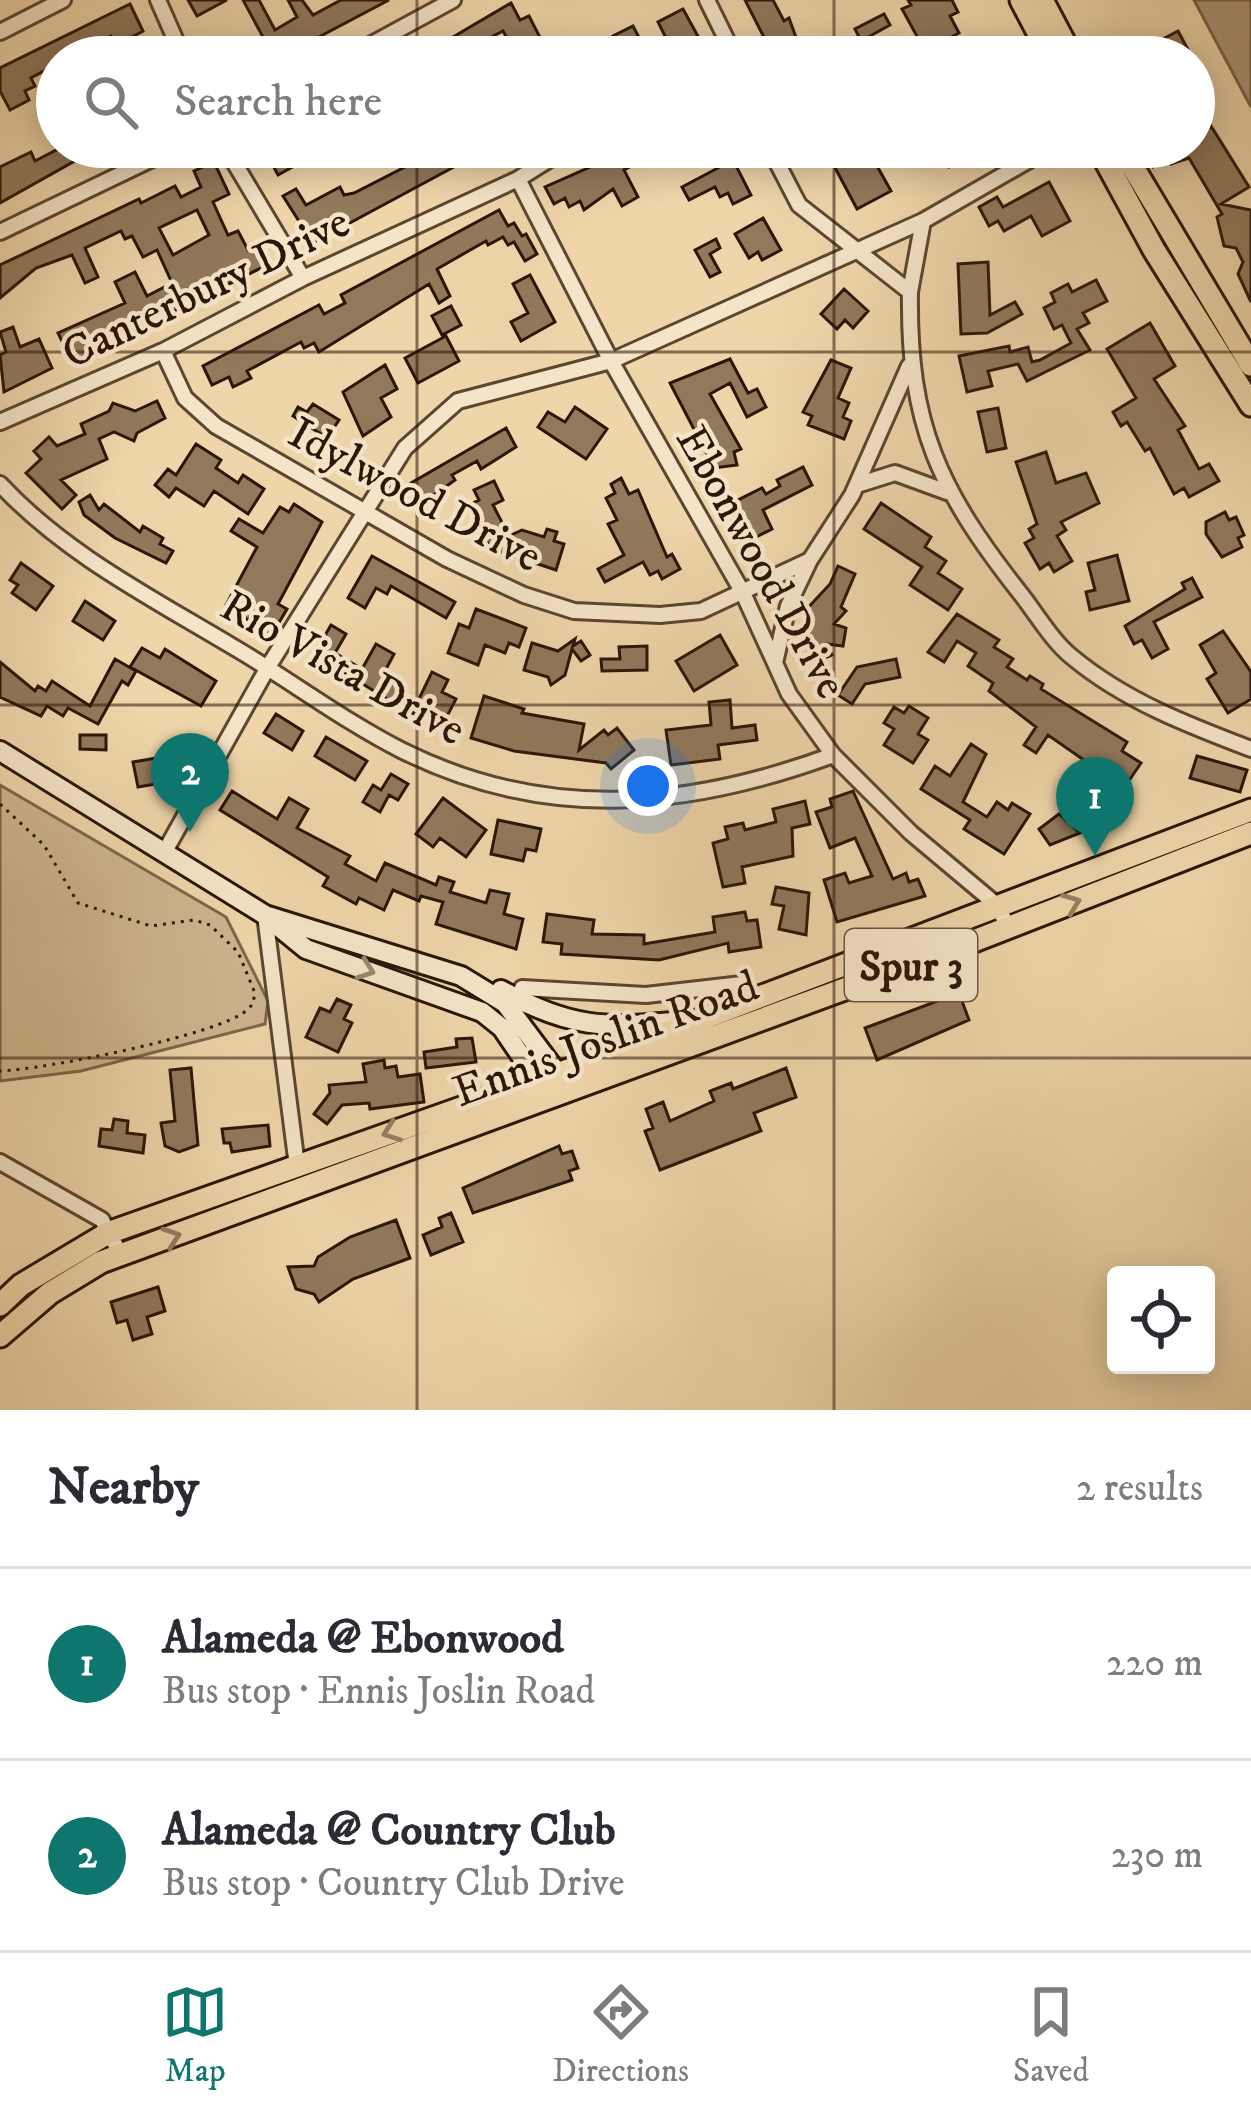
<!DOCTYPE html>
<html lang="en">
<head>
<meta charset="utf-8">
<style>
	:root { --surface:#fff; --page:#f7f7f7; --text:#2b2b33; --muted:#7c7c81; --line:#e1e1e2; --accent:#0f766e }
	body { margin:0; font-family:"IM FELL DW Pica",serif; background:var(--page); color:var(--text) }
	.controls { position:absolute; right:36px; bottom:36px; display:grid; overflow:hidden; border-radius:12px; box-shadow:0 6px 30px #0003 }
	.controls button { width:108px; height:108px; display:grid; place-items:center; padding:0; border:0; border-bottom:3px solid var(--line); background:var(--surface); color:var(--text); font:60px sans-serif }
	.you { position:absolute; left:648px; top:786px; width:42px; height:42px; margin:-30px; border:9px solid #fff; border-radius:50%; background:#1a73e8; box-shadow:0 0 0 18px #1a73e833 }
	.badge { display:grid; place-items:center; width:78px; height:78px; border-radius:50%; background:var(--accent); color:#fff; font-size:39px; font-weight:700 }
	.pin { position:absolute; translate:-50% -99px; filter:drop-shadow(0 3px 6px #0008) }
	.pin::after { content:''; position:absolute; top:63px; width:42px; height:36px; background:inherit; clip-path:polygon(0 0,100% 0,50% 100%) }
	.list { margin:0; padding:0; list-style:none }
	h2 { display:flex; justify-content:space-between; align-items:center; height:156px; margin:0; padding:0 48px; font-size:51px }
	h2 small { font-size:39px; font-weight:400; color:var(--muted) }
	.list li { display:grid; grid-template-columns:78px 1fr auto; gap:36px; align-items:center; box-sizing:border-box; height:192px; padding:0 48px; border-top:3px solid var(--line) }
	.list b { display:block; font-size:45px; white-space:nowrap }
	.list p { margin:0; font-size:39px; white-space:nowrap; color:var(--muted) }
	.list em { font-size:39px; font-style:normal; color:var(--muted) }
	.icon { flex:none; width:66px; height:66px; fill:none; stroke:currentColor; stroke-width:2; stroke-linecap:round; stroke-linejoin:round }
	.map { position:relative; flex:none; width:1251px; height:1410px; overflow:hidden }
	.search { position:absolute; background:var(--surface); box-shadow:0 6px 30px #0003; left:36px; right:36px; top:36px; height:132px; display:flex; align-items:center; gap:30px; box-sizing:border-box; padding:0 42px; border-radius:66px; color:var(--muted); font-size:45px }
	.sheet { height:540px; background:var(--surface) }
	nav { display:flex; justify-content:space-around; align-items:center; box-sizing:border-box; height:168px; border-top:3px solid var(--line); background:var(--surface); font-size:33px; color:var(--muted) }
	nav a { display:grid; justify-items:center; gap:6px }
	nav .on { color:var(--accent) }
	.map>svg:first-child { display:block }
	.green { fill:#ceb58e; stroke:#7c664a; stroke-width:3 }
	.water { fill:#ac9473; stroke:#786248; stroke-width:3 }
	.building { fill:#91795c; stroke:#2b1607; stroke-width:3; fill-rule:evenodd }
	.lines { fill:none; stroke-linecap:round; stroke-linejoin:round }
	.minor-casing { stroke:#5c4630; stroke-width:20 }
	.secondary-casing { stroke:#2b1607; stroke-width:24 }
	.primary-casing { stroke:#2b1607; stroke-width:27 }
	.path { stroke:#2b1607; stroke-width:3; stroke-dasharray:3 6; stroke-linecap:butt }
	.minor { stroke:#f5e4c8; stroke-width:14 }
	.secondary { stroke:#f5e4c8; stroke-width:18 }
	.primary { stroke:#efd5aa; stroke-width:21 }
	.oneway { stroke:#977f61 }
	.oneway2 { stroke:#9a8771 }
	.grid { fill:none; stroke:#2b1607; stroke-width:3; stroke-opacity:0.55 }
	.labels { text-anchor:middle; stroke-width:9; stroke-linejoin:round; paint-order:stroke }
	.shield { fill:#f5e4c8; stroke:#685441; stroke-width:3 }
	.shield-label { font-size:42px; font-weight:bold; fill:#2b1607 }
	.street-label { font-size:45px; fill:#2b1607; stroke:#f5e4c8 }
</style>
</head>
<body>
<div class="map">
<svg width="1251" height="1410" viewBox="0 0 1251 1410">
	<rect width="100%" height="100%" fill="#efd5aa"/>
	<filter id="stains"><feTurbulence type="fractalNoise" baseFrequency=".00167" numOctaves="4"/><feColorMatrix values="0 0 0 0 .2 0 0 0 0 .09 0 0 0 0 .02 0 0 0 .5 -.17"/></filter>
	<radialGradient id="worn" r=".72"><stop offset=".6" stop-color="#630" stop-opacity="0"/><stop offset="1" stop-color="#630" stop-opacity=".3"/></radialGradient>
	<path class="green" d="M0 785 226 917 268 1001 265 1024 81 1071 0 1081Z"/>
	<path class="water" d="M1194 0H1251V107Z"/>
	<path class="building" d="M188 0H227L197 16Z
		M243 0H259L275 30 297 17 288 0H302L313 15 341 0H389L281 57H230L264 39Z
		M745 0H773L784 21 789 18 803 57H774Z
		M908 0H952L958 12 950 16 959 33 925 51 902 9 911 5Z
		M511 3 520 20 529 16 550 57H528L520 43 512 47 503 31 465 51 468 57H419Z
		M130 4 143 31 132 37 141 57H124L111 36 74 57H57V64L31 78 35 86 25 91 29 100 10 110 0 91V68Z
		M683 9 700 40 668 57H595L617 45 613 36 633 26 645 49 666 38 658 22Z
		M884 14 890 25 861 41 855 29Z
		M1178 31 1192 57H1129Z
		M1194 61 1212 96 1194 105Z
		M1211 126 1249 187 1221 204 1251 210V302L1238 274 1243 262 1236 248 1224 246 1217 217 1222 214 1189 158 1171 164 1168 158 1153 167 1141 147H1194V137Z
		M62 147H112L82 157 0 203V167L31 152 35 161Z
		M250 147H289L298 164 278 175 268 156 258 161Z
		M444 147H491L307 246 298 228 302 226 283 196 296 189 306 205 340 187 344 195 354 193Z
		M609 147H668L624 170 638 197 622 206 613 189 584 210 580 201 569 207 565 198 554 204 545 187 599 163 595 155Z
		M824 147H845L851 157 867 148 891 191 857 209Z
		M938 147H987L949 167Z
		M733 160 751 195 733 204 728 193 720 197 715 187 689 200 682 187Z
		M214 162 229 194 213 202 228 235 238 231 248 250 256 246 267 265 72 362 58 333 125 303 115 282 135 272 147 296 172 283 157 250 143 257 132 236 125 239 121 231 85 248 98 277 85 283 72 255 36 268 0 298V265L139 199 141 203 175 186 181 197 201 187 194 171ZM197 210 209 235 173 255 159 228Z
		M1049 182 1070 221 1042 236 1031 216 1004 231 998 221 989 226 979 207 997 197 1003 207Z
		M499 210 508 226 514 223 522 236 526 234 537 254 525 261 514 242 508 245 503 237 488 245 486 241 437 269 450 296 439 303 429 284 319 352 314 343 304 348 301 342 247 371 251 378 233 387 229 377 212 385 203 366 319 305 324 314 345 303 341 295Z
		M763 218 781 250 762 260 758 252 749 258 735 234Z
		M716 239 720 248 710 254 720 272 710 277 695 250Z
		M988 262 990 315 1015 302 1022 314 987 333 961 334 958 264Z
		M530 275 555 322 521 341 511 322 528 313 513 284Z
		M1096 280 1107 301 1083 313 1089 323 1077 329 1090 350 1027 381 1018 364 988 371 992 386 967 392 959 356 1009 346 1010 352 1028 347 1032 362 1040 360 1071 343 1062 325 1054 329 1044 308 1055 302 1051 293 1068 284 1072 292Z
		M844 289 868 311 853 328 845 320 837 329 821 314Z
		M451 306 461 325 442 335 432 316Z
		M1150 323 1175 366 1154 379 1185 426 1178 430 1199 469 1209 464 1219 481 1189 497 1184 488 1174 494 1150 448 1145 451 1127 422 1121 426 1113 412 1136 398 1107 349Z
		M13 327 20 347 39 339 52 368 4 392 0 355 6 352 0 332Z
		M446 336 459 361 418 383 405 358Z
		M730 359 748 393 757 389 766 407 747 417 730 383 710 394 741 449 734 452 737 465 714 468 670 383Z
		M831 360 851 368 838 398 849 403 843 417 851 421 844 439 808 425 812 416 803 412Z
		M385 365 397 389 381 398 391 417 363 436 343 392Z
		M157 401 165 418 137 433 134 441 114 432 99 439 107 459 61 480 76 495 62 509 26 473 41 459 34 451 49 437 57 446 85 434 81 424 109 411 113 403 135 411Z
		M313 404 339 420 327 438 293 416 298 407 307 412Z
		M575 407 607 429 586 459 538 427 548 412 565 422Z
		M998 408 1006 448 987 452 978 412Z
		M506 428 516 447 481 469 477 461 452 475 455 480 424 502 411 483Z
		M196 444 221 460 216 468 238 483 243 475 264 489 248 514 214 491 204 506 176 488 169 497 155 485 168 469 176 475Z
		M1046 452 1056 483 1086 473 1099 503 1061 522 1066 530 1057 536 1072 561 1054 572 1049 563 1040 569 1025 543 1034 538 1029 529 1037 524 1016 462Z
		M803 467 812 485 763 510 772 529 752 539 734 502 762 488 766 494 780 486 777 480Z
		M621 478 629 494 638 490 667 557 672 554 680 569 662 579 658 571 650 575 643 562 605 582 598 569 624 555 608 524 617 520 606 498 615 493 611 484Z
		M494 481 503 500 493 505 509 536 522 530 544 537 547 529 557 532 554 541 564 544 556 570 535 563 538 555 518 548 515 557 490 548 469 505 479 500 474 490Z
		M90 495 99 510 104 504 140 532 143 526 163 538 160 544 173 551 166 563 115 538 84 515 79 502Z
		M881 503 931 537 925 547 946 561 938 573 962 589 948 610 910 585 922 567 864 529Z
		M294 504 322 522 278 604 287 609 271 636 226 605 257 547 231 531 239 519 263 533 280 507 289 512Z
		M1225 512 1229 520 1236 517 1244 535 1238 538 1242 547 1222 557 1206 534V522Z
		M1117 555 1129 601 1090 610 1086 592 1095 590 1088 563Z
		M372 556 455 602 446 618 391 586 387 594 376 588 365 608 348 598Z
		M21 563 53 586 36 610 12 593 18 585 10 580Z
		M838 566 855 574 841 607 846 611 834 624 846 628 843 646 827 644 832 655 813 663 802 637 805 611 830 584Z
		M1192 578 1202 597 1154 622 1168 649 1152 658 1142 640 1134 644 1125 626 1185 589 1182 583Z
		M85 601 115 621 103 640 73 621Z
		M476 609 526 628 519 647 509 643 505 653 485 645 478 665 448 653 459 624 469 628Z
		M957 614 999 640 994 647 1013 659 1007 667 1027 680 1030 676 1043 684 1041 689 1127 742 1122 751 1141 763 1124 788 1048 735 1036 753 1024 745 1036 727 989 691 993 683 968 666 976 653 957 641 944 662 928 652Z
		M331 625 346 634 335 653 362 669 376 644 394 654 384 673 402 683 392 702 314 654Z
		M1223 631 1251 672V699L1228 713 1207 679 1216 673 1200 645Z
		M720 635 737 665 694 691 676 661Z
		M575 639 573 646 581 641 590 655 581 661 572 649 565 675 551 685 548 677 524 670 532 643 558 651Z
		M647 646V670L602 671 601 659H620L619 647Z
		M142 648 160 658 165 649 216 681 201 706 130 667Z
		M115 659 136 671 128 685 122 681 98 724 68 708 63 716 47 706 41 716 0 697V662L35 691 38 686 46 691 52 681 90 706Z
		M896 659 900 677 865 684 852 704 838 695 857 667Z
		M432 672 448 680 442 692 456 699 444 722 412 713Z
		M484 696 524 709 522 713 584 724 579 750 604 730 608 735 617 728 634 750 611 769 606 763 514 751 471 738Z
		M730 700 732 728 755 725 757 740 718 745 720 759 671 765 666 730 711 725 709 702Z
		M909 706 928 718 918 734 928 740 913 763 884 745 894 729 884 723 894 707 904 713Z
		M276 714 303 731 292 750 264 733Z
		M80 735H106V750L80 749Z
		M326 737 367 761 355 780 315 756Z
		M971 744 986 754 963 802 987 817 997 802 1008 810 1012 803 1030 814 1004 854 964 829 970 820 921 789 935 766 950 776Z
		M186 753 188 766 177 768 179 780 138 787 133 762Z
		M1197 756 1247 770 1240 792 1190 778Z
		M391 774 408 784 398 800 389 795 380 812 363 802 373 785 381 790Z
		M232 791 277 819 289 798 308 809 297 828 350 856 345 864 376 881 385 863 436 885 439 877 454 882 450 892 486 903 490 890 509 894 504 914 523 919 516 949 436 924 443 902 421 896 419 901 393 890 384 910 359 898 356 904 323 886 328 877 220 810Z
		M853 791 893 879 906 873 909 882 918 879 925 896 837 922 824 880 845 873 849 883 872 876 855 838 830 848 816 812 832 807 830 799Z
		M443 798 486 830 466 857 440 838 433 847 416 834Z
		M805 801 810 824 792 828 793 856 742 867 745 883 723 887 713 843 728 839 725 827 743 823 745 830 776 822 773 809Z
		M1059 814 1080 833 1050 845 1039 829Z
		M498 820 541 829 536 851 526 849 523 861 491 854Z
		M776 887 809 893 806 935 779 929 784 906 772 904Z
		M745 912 747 921 757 920 761 947 729 952 728 943 659 960 561 954 562 944 543 942 547 914 594 920 592 934 644 935V944L715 932 713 917Z
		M959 993 969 1020 877 1060 865 1028Z
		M337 999 351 1005 344 1019 352 1023 338 1052 306 1037 320 1008 330 1012Z
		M472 1038 476 1062 426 1068 424 1052 457 1047 456 1039Z
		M384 1060 385 1068 396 1066 398 1077 420 1074 424 1102 370 1109 369 1103 342 1105 327 1124 314 1114 330 1093 329 1085 366 1082 363 1064Z
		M191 1068 198 1145 179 1152 165 1146 161 1123 175 1121 170 1070Z
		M786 1068 796 1097 754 1113 761 1131 660 1170 645 1131 653 1128 646 1109 663 1102 670 1121 714 1101 710 1091 731 1083 733 1089Z
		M114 1119 128 1121 127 1133 145 1135 143 1153 99 1146 101 1129 112 1130Z
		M268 1125 270 1146 232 1152 230 1143H224L222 1129Z
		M559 1146 562 1154 572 1151 578 1168 569 1171 572 1180 473 1213 463 1188Z
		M451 1213 463 1242 431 1255 423 1235 442 1227 439 1218Z
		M396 1220 410 1258 353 1279 319 1302 314 1294 296 1289 288 1267 314 1266 318 1257 350 1237Z
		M158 1287 165 1311 147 1317 152 1334 133 1340 127 1320 117 1323 111 1302Z"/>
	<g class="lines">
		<defs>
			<path id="minor" d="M158 0 183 57
				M707 0 735 57
				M0 32 63 0
				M348 57 453 0
				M711 57 731 45
				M225 147 303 278
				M769 147 799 205 910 292C908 425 939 490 1020 593 1036 613 1052 641 1072 657 1125 701 1188 725 1251 749
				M518 179 611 361 743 593 789 694 833 755 911 833 998 906 1008 928
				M0 232 177 147
				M910 292 923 221
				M163 351 185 398 216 426 447 559 524 595 574 611 660 615 701 611 810 560 852 495 909 366
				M0 422 163 351 303 278 518 179 569 147
				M0 484C64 553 150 597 230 645 287 678 342 720 401 750 545 822 686 809 833 755
				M857 485 895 473 947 492
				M775 663 788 606 810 560
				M164 853 268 667 405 448 458 401 611 361 923 221 1052 147
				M265 915 297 1166
				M522 988 646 995 742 984
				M0 1162 102 1220 121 1255"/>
			<path id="secondary" d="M0 751 265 915 461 976 505 1003 564 1082
				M268 918 306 949 482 1012 502 1028 545 1091
				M501 990C569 1028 606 1029 682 1021"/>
			<path id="primary" d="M1021 0 1051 57
				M1042 0 1072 57
				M1098 147 1154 250 1251 405
				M1121 147 1251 365
				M0 1305 21 1285 108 1233 560 1073 1251 810
				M0 1336 50 1293 101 1262 948 951 1251 833"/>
		</defs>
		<use href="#minor" class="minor-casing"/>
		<use href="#secondary" class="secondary-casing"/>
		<use href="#primary" class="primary-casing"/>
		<path class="path" d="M0 804 44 845 78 903 151 926 194 920 210 925 238 952 255 993C253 1001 254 1004 247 1010 220 1035 41 1070 0 1071"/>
		<use href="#minor" class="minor"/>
		<use href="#secondary" class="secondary"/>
		<use href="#primary" class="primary"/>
	</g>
	<defs><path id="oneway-chevron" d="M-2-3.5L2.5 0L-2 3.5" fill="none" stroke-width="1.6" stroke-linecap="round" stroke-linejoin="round" transform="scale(3)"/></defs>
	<g class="oneway">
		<use href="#oneway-chevron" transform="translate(1072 903) rotate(-21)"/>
		<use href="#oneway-chevron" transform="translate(391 1132) rotate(160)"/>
		<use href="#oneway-chevron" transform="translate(172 1237) rotate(-19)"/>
	</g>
	<use class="oneway2" href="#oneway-chevron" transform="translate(366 970) rotate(20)"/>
	<path class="grid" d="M417 0V57M834 0V57M417 147V1410M834 147V1410M0 352H1251M0 705H1251M0 1058H1251"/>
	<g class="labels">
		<rect class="shield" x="845" y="929" width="132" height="72" rx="9"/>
		<g class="shield-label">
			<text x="911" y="980">Spur 3</text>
		</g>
		<g class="street-label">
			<text transform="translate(205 286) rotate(-26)" y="16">Canterbury Drive</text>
			<text transform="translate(416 493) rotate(28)" y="16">Idylwood Drive</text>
			<text transform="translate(763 561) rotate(61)" y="16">Ebonwood Drive</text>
			<text transform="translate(344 666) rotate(29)" y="16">Rio Vista Drive</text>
			<text transform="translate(605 1037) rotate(-20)" y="16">Ennis Joslin Road</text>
		</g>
	</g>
	<rect width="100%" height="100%" filter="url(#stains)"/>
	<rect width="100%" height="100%" fill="url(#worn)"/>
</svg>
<div class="controls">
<button><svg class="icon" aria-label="locate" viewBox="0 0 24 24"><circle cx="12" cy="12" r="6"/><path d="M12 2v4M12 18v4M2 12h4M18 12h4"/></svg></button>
</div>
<div class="you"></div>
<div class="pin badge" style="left:1095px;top:856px">1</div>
<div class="pin badge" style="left:190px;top:832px">2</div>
<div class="search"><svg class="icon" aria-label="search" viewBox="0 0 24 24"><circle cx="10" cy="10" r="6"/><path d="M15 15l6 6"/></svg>Search here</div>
</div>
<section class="sheet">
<h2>Nearby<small>2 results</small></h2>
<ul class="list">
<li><span class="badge">1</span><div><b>Alameda @ Ebonwood</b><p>Bus stop · Ennis Joslin Road</p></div><em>220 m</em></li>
<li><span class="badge">2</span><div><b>Alameda @ Country Club</b><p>Bus stop · Country Club Drive</p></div><em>230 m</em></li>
</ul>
</section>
<nav>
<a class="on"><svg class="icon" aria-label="map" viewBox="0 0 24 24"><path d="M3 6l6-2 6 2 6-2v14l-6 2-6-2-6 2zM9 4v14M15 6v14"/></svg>Map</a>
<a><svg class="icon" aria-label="directions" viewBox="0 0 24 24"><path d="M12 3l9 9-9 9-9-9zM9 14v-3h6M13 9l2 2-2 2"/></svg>Directions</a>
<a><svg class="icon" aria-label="saved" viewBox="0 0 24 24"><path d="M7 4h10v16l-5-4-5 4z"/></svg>Saved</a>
</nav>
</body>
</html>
